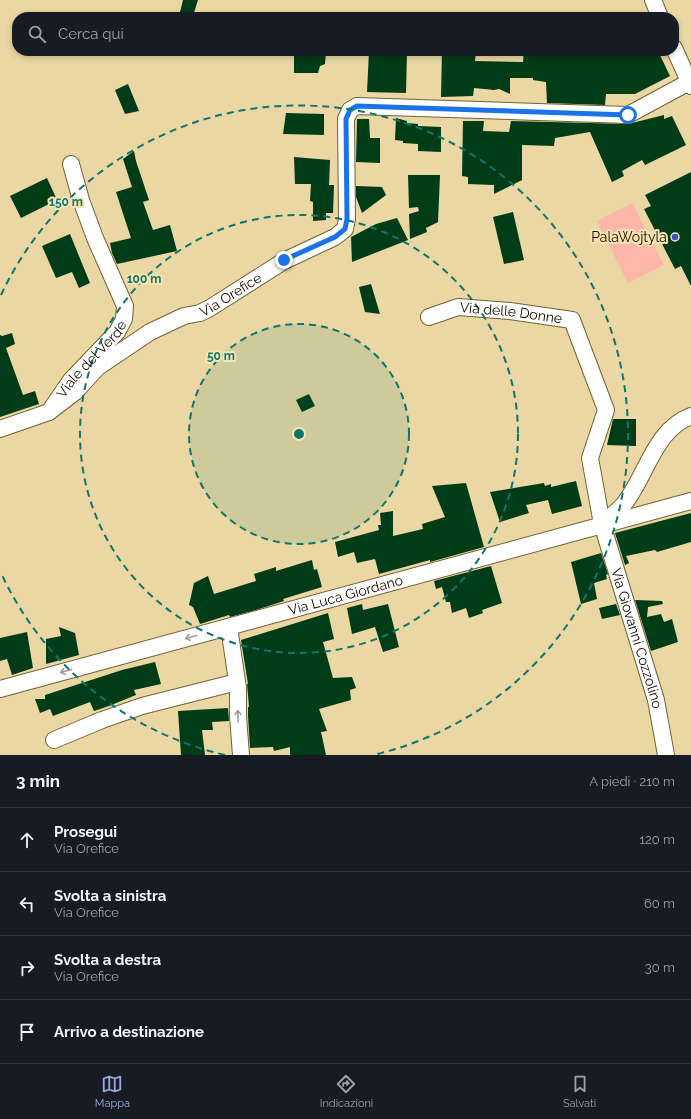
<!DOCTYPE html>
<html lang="it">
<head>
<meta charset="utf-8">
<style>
	:root { --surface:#171b24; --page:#242831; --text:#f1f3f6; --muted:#9ea1a6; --line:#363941; --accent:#9fa9df }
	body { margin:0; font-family:Raleway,sans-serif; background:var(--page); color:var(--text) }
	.stop { position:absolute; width:12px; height:12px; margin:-9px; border:3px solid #1a73e8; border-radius:50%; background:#fff }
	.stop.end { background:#1a73e8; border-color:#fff; box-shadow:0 1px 4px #0008 }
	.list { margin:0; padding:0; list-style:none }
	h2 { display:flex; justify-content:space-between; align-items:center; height:52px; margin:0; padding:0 16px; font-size:17px }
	h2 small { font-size:13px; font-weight:400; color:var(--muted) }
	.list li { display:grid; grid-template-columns:26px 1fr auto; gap:12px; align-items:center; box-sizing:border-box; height:64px; padding:0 16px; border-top:1px solid var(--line) }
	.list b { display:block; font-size:15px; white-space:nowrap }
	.list p { margin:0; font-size:13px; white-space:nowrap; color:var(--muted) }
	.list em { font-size:13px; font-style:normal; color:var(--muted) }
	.icon { flex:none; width:22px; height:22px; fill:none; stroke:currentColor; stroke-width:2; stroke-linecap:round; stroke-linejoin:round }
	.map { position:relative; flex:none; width:691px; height:755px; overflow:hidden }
	.search { position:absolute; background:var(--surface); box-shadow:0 2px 6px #0003; left:12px; right:12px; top:12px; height:44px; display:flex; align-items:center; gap:10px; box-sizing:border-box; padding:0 14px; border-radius:16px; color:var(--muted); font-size:15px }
	.sheet { height:308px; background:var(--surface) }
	nav { display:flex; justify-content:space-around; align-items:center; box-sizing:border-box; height:56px; border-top:1px solid var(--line); background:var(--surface); font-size:11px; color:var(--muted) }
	nav a { display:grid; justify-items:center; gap:2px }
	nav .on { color:var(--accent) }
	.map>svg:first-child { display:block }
	.green { fill:#feb6a9 }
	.building { fill:#003c17 }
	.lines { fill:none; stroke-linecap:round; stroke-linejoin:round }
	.minor-casing { stroke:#736131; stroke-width:18 }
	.minor { stroke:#fff; stroke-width:16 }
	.oneway { stroke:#a09d99 }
	.route { stroke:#1a73e8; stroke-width:5 }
	.ring { fill:none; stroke:#0f766e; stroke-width:2; stroke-dasharray:7 5 }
	.poi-dot { fill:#3a4fc2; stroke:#f7e4b0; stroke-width:1.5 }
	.labels { text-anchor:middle; stroke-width:4; stroke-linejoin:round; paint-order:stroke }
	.poi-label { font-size:14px; fill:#120b00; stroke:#f7e4b0; text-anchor:end }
	.street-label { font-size:14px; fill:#120b00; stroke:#f7e4b0 }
	.centre { fill:#0f766e; stroke:#f7e4b0; stroke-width:2 }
	.ring-label { font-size:12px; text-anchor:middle; font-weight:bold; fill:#0f766e; stroke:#f7e4b0; stroke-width:4; stroke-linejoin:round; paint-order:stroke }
</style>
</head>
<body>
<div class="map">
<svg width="691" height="755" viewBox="0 0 691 755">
	<rect width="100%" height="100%" fill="#ead7a3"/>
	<path class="green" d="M632 203 664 265 628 283 597 221Z"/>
	<path class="building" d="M183 0H198L193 16 180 12Z
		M294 51H326L325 64 320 66 318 73H294Z
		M369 51H407L406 93 367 92Z
		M442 51H476L475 61 523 62 524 51H658L670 76 635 94H606L605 105 547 103 546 82 533 80V78H510V94L499 89 494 90 474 88 473 96 441 97Z
		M128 84 139 111 125 114 115 90Z
		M286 113 324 114V135L283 134Z
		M664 115V119L672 116 686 145 645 165 642 160 622 171 624 176 612 182 590 132 555 138 554 146 522 145V180L494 194V185L468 184V177L462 176 463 121H484L483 131 509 132 511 121 628 124Z
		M396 118 407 121V123L418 124V126L441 127V152L418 151V144L403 143V141L395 140Z
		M357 119H369L370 138H380V163L356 162Z
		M134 151 136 161 149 200 143 202 153 230 170 225 177 251 117 264 112 253 110 243 131 238 116 192 132 187 123 159Z
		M294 157 330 160 329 185H334L333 213H326V220L313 221V202L310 201 311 184H295Z
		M691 172V286L681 266 675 269 644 209 651 206 645 195Z
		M408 175H440L438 222 426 228 427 232 410 239 409 214 419 211 418 207 409 208Z
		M47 178 57 200 21 218 10 196Z
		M356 186 382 187 386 195 362 213 356 197Z
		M513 212 524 260 504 264 493 217Z
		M397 218 408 240 352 262 351 237 376 224Z
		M70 234 90 283 79 288 72 272 56 278 42 246Z
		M371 284 380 314 365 312 359 287Z
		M12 333 15 344 6 348 23 395 35 391 39 404 0 417V335L2 336Z
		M309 394 315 406 302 412 296 400Z
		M613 419H636V446L607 445Z
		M576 481 582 506 552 514 548 500 526 505 529 513 500 522 490 492 544 483 545 486 551 484V487Z
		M466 483 484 547 430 562V560L379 574 375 559 357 563 354 552 338 557 335 542 379 530 378 525H381L380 513 393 511V536L423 529 422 524 445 517 432 486Z
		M691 513V542L657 552 655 550 626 556 629 563 625 565 615 533Z
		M601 553 608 574 606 575 607 579 594 583 597 599 581 604 571 562Z
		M312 560 314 570 317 569 322 587 283 599 284 601 256 610 230 617 229 615 200 624 193 607 189 605 194 583 208 576 214 594 256 581 254 574 276 567V571Z
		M491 566 502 603 482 610 483 613 469 618 466 608 452 613 450 602H446L442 587 436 589 434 581Z
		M635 600 662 601 663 604 648 607 647 617 661 614 664 622 672 619 678 642 651 651Z
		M362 604 363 610 388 604 399 647 383 652 375 627 352 634 347 608Z
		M616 604 620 615 602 619 599 608Z
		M328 613 334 639 323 642 333 678 352 677 356 688 350 690 351 700 319 709 327 731 321 732 326 755H290V747L274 751 273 747 250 748 248 716V707H249L247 684H248L241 640Z
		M59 627 75 633 79 655 46 664V639L61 636Z
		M27 632 33 668 12 675 7 659 0 661V638Z
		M155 662 161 684 134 690 136 695 109 706 94 711 90 702 53 716 50 709 40 713 35 699H45V695L122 670Z
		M228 708 229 721 212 722 213 730H202L205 755H181L178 711Z"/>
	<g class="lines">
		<defs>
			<g id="minor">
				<path d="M653 0 660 17"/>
				<path d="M674 48 691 86"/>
				<path id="s1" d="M429 317 458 307 510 311 572 320 606 410 590 458 602 524 656 700 666 755"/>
				<path id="s2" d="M49 412 75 392 98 367 150 332 184 316 200 313 210 308 284 261 335 237 345 229 347 219 346 119 350 110 357 106 628 115 691 81"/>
				<path id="s3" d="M0 429 49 412 71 380 117 332 124 319 125 306 95 238 81 200 71 164"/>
				<path d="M603 523C610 517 618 511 624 504 647 475 654 430 691 416"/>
				<path d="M229 627 238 688V716L241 755"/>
				<path id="s4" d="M0 689 691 501"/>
				<path d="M54 740 102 720 142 706 237 682"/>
			</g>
		</defs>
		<use href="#minor" class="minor-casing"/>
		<use href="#minor" class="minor"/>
	</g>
	<defs><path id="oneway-shaft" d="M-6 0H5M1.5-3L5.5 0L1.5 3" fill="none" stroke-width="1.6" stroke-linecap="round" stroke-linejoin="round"/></defs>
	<g class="oneway">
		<use href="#oneway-shaft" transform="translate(191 637) rotate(165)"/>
		<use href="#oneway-shaft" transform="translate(66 671) rotate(165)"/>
		<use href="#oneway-shaft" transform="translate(238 716) rotate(-92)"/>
	</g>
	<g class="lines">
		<path class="route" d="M284 260 335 237 345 229 347 219 346 119 350 110 357 106 628 115"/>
	</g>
	<circle cx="299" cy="434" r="110" fill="#0f766e" fill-opacity=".12"/>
	<g class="ring">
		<circle cx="299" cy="434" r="110"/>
		<circle cx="299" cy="434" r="219"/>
		<path d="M225 755A329 329 0 0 1 1 573M1 295A329 329 0 1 1 373 755"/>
	</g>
	<circle class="poi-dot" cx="675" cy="237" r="4"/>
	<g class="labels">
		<g class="poi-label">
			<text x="667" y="242">PalaWojtyla</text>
		</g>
		<g class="street-label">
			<text dy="5" stroke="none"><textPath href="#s2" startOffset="219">Via Orefice</textPath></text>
			<text dy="5" stroke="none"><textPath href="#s1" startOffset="84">Via delle Donne</textPath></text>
			<text dy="5" stroke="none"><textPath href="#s3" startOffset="120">Viale del Verde</textPath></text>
			<text dy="5" stroke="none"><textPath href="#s4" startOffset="358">Via Luca Giordano</textPath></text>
			<text dy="5" stroke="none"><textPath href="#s1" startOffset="479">Via Giovanni Cozzolino</textPath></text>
		</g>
	</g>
	<circle cx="299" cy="434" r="6" class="centre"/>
	<g class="ring-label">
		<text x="66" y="206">150 m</text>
		<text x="144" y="283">100 m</text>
		<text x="221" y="360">50 m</text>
	</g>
</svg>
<div class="stop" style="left:628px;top:115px"></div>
<div class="stop end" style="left:284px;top:260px"></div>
<div class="search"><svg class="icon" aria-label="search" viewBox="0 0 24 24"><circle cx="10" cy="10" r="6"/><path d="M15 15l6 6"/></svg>Cerca qui</div>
</div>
<section class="sheet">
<h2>3 min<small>A piedi · 210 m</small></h2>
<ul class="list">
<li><svg class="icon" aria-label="ahead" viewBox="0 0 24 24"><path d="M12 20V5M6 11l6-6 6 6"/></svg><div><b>Prosegui</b><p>Via Orefice</p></div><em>120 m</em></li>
<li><svg class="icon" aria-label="left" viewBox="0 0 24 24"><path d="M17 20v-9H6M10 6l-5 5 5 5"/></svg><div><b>Svolta a sinistra</b><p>Via Orefice</p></div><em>60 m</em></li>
<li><svg class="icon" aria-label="right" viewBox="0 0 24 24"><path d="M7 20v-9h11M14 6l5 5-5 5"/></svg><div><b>Svolta a destra</b><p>Via Orefice</p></div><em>30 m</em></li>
<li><svg class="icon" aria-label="arrive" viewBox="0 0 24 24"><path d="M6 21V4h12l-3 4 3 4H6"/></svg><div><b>Arrivo a destinazione</b></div></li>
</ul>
</section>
<nav>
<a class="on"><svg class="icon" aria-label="map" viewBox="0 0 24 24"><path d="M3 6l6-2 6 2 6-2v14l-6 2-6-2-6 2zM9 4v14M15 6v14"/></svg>Mappa</a>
<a><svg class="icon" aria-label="directions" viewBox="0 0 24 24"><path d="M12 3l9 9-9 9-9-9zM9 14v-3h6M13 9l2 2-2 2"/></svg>Indicazioni</a>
<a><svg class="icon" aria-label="saved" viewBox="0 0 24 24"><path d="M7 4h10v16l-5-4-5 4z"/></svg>Salvati</a>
</nav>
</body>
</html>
